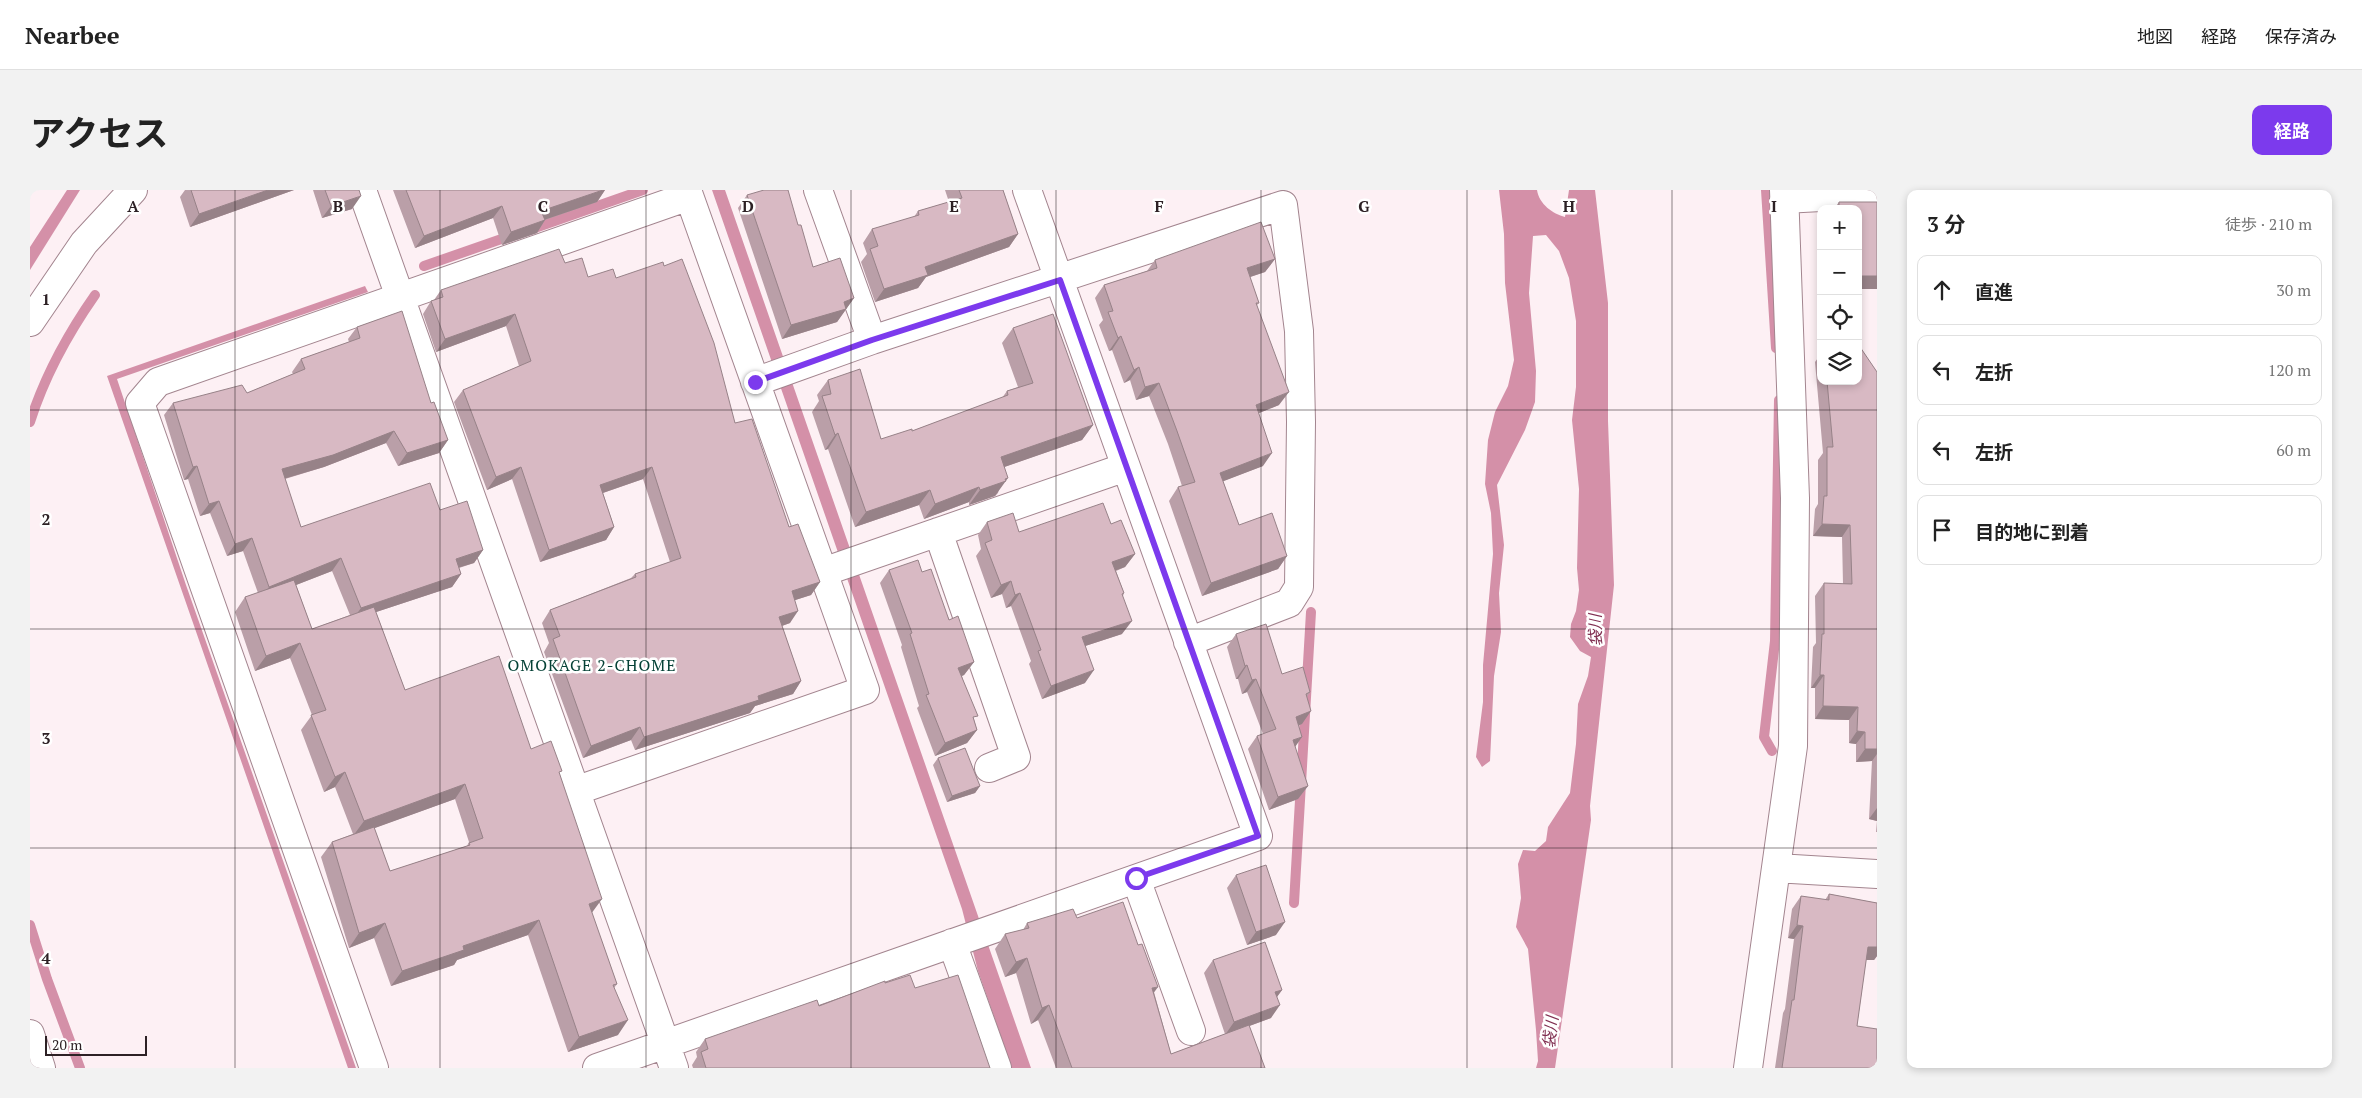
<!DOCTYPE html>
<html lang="ja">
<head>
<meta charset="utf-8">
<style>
	:root { --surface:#fff; --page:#f2f2f2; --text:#222; --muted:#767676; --line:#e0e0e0; --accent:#7c3aed }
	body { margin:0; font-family:"PT Serif","Noto Sans JP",serif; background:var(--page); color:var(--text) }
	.controls { position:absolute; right:15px; top:15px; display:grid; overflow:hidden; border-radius:10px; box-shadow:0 2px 8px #0003 }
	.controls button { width:45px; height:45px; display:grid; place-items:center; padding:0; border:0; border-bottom:1px solid var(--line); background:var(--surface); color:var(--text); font:25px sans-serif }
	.scale { position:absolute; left:15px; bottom:12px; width:102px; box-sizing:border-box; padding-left:5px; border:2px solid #2d2125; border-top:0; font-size:14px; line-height:18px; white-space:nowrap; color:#2d2125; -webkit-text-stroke:4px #fff; paint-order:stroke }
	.stop { position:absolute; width:15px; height:15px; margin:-11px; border:4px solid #7c3aed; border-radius:50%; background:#fff }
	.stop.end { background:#7c3aed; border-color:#fff; box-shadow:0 1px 5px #0008 }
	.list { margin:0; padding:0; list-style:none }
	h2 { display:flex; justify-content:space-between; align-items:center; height:65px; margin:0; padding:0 20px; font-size:21px }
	h2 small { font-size:16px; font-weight:400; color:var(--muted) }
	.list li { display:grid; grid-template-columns:32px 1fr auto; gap:15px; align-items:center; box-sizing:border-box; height:70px; margin:0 10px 10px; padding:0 10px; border:1px solid var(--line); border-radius:10px }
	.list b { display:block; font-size:19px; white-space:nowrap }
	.list em { font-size:16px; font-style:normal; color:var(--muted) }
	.icon { flex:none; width:28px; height:28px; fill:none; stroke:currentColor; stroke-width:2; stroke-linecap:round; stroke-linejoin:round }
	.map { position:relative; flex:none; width:1847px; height:878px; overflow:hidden; border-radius:10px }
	header { display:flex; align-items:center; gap:30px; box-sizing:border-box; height:70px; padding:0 25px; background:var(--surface); border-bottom:1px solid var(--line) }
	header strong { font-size:24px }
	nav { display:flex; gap:28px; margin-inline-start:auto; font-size:18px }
	.intro { display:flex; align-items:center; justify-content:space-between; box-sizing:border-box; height:120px; padding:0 30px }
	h1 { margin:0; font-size:35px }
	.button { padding:12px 22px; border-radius:10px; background:var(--accent); color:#fff; font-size:18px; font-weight:700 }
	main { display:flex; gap:30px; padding:0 30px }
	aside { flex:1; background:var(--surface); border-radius:10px; box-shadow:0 2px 8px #0003 }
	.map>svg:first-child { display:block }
	.water { fill:#d490a8 }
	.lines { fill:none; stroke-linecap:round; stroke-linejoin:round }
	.stream { stroke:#d490a8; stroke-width:10 }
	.street-casing { stroke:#a3858f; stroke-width:30 }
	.secondary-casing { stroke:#a3858f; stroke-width:30 }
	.street { stroke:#fff; stroke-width:28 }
	.secondary { stroke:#fff; stroke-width:28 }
	.wall { fill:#ba9fa8; fill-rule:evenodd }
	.shaded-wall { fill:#978288 }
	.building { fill:#d8b9c3; stroke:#978288 }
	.route { stroke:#7c3aed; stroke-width:6 }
	.grid { fill:none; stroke:#2d2125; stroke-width:1; stroke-opacity:0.55 }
	.labels { text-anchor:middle; stroke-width:5; stroke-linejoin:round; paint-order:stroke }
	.water-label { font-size:16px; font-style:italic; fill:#802f51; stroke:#fff }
	.neighbourhood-label { font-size:16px; letter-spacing:1px; fill:#054136; stroke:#fff }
	.grid-label { font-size:16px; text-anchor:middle; font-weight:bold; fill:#2d2125; stroke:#fff; stroke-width:5; stroke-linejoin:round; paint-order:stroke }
</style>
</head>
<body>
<header>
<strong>Nearbee</strong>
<nav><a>地図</a><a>経路</a><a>保存済み</a></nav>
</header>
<div class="intro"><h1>アクセス</h1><a class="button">経路</a></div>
<main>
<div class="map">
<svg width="1847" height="878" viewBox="0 0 1847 878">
	<rect width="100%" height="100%" fill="#fdf0f4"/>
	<path class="water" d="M37 0H50L0 80V57Z
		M682 0H695L1001 878H982L948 781 932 719Z
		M1469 0H1507C1509 14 1523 24 1535 27L1539 0H1565L1578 113V231L1584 395 1560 616 1561 630 1525 878H1506L1508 871 1506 840 1498 759 1486 737 1491 708 1488 674 1493 660 1505 661 1516 651 1518 637 1540 603 1546 554 1548 514 1558 486 1561 467 1550 461 1540 447 1541 434 1546 421 1549 400 1547 378 1549 299 1542 230 1546 197V131L1539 88 1529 61 1516 45 1503 46 1499 103 1506 181 1505 212 1495 240 1467 295 1474 355 1469 403 1471 442 1464 486 1460 571 1452 577 1446 567 1453 512V475L1463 364 1461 323 1455 294 1458 250 1465 222 1478 196 1484 170 1475 93 1474 44Z
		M335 96 338 102 87 189 156 395 326 878H318L77 186Z"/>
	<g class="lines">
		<path class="stream" d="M1736 0 1746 158
			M499 40 613 0
			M394 76 483 45
			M0 232C15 185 37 145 65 105
			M1742 561 1734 547 1745 451 1749 210
			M1264 713 1281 422
			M0 735 17 789 50 878"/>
		<defs>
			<path id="street" d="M332 0 644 878
				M788 0 842 150
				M1754 9 1847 4
				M725 192 842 150 1253 15 1269 141 1271 232 1269 397 1259 413 1158 452
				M908 342 986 567 959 578
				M793 382 1096 277
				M545 601 835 500 657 0
				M1746 678 1847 684
				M1106 689 1161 841
				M922 753 967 878
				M344 878 110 213 128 192 659 6
				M567 878 1228 646 997 0
				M1718 878 1763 556 1765 308 1754 0"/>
			<path id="secondary" d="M0 132 54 53 103 0
				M0 844 11 878"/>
		</defs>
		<use href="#street" class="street-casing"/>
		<use href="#secondary" class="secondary-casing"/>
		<use href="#street" class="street"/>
		<use href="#secondary" class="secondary"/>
	</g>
	<path class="wall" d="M155 0H264L160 37 150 7Z
		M283 0H329L322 19 292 28Z
		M363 0H575L567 12 515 30 507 43 472 55 463 28 385 58Z
		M915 0H973L988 44 979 57 896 87 888 98 845 112 831 72 837 64 833 53 842 39 884 27 888 21 919 12Z
		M717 5 768 35 783 77 824 108 807 132 752 149 708 18Z
		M1809 12H1847V99H1828V19H1804Z
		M1245 69 1235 82 1220 87 1229 113 1227 115 1249 215 1229 223 1233 276 1193 291 1209 335 1257 366 1248 379 1172 406 1139 311 1148 297 1152 296 1138 254 1119 206 1106 210 1100 190 1094 193 1082 160 1079 161 1069 135 1073 130 1065 108 1074 95 1117 81 1125 70Z
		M535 73 558 87 586 88 705 233 759 337 790 392 781 405 765 410 760 433 752 436 771 491 763 504 725 516 720 523 605 560 601 550 553 568 514 462 519 453 512 433 520 420 601 388 605 384 640 372 613 289 573 303 584 337 576 350 510 372 482 289 457 300 424 212 433 200 489 176 476 136 406 162 393 124 401 111 404 110 411 100Z
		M327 137 401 213 418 250 409 263 368 276 356 253 294 277 255 289 271 337 410 320 453 360 444 373 429 378 431 384 422 397 346 422 375 500 501 559 530 585 562 724 587 794 584 798 588 845 538 862 498 745 427 770 424 775 361 796 344 748 319 758 291 667 302 652 323 644 305 597 294 602 271 540 282 525 260 468 225 481 205 422 215 407 228 403 213 361 197 366 180 323 170 326 158 289 154 290 134 225 143 213 217 203 263 184 262 182 271 169 319 152 318 149ZM302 381 320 425 282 439 266 395ZM425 609 439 652 437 656 360 681 344 638Z
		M983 138 1063 235 1052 250 974 277 968 303 965 306 939 315V312L894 329 889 315 825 337 798 259 795 260 782 222 789 211 787 205 798 190 851 249 882 241 972 208 977 201 988 197 972 153Z
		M1791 164V191H1828L1847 182V642H1846L1847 631 1839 629 1842 571 1826 572V554L1819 553V530L1785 529V498H1781L1783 457 1786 453 1785 406 1794 393 1813 394 1812 347 1783 346 1785 319 1788 314V270L1793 263 1785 172Z
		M957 332 989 342 1081 334 1105 364 1095 377 1086 381 1094 403 1093 406 1092 444 1055 456V493L1012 509 999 474 1001 471 981 416 976 418 972 404 961 408 946 366 951 359 948 345Z
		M859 380 892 382 944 472 934 485 932 486 947 540 937 553 905 566 887 518 889 516 871 457 872 455 850 393Z
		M1206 444 1252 484 1280 502 1277 507 1272 534 1268 536 1265 557 1278 596 1268 609 1239 620 1218 559 1227 546 1233 544 1217 502 1212 504 1208 489H1206L1197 457Z
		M908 568 950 596 945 603 917 612 903 575Z
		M1206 685 1246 745 1217 755 1197 698Z
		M1799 704 1847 713V766L1844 770H1836L1827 836 1847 878H1745L1753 823 1755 819 1764 749 1758 748 1762 719 1771 706 1795 710Z
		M1047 728 1124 802 1141 864 1195 844 1174 783 1183 770 1252 800 1247 807 1241 828 1219 836 1235 878H1026L1008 830 1001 834 986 783 975 787 965 759 975 744 993 740 997 733Z
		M855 793 885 798 960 878H663L662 875 667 867 666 862 675 849 789 816Z"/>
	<path class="shaded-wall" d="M238 0H264L160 37 169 24Z
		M573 0H575L567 12 502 34 511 21Z
		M331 6 322 19 292 28 301 16Z
		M472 16 463 28 385 58 394 46Z
		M515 30 507 43 472 55 481 42Z
		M988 44 979 57 896 87 888 98 845 112 854 99 895 77Z
		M1245 69 1235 82 1208 91 1217 78Z
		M1828 86H1847V99H1828Z
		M824 108 807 132 752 149 761 135 814 112Z
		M485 124 476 136 406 162 415 149Z
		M1091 146 1082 160 1079 161 1088 148Z
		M1109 177 1100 190 1094 193 1104 180Z
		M1129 193 1119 206 1106 210 1115 197Z
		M1259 202 1249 215 1217 228 1226 215Z
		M1063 235 1052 250 960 282 971 267Z
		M364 241 356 253 294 277 243 292 252 279Z
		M808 243 798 259 795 260 805 245Z
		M418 250 409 263 368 276 377 263Z
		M1242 263 1233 276 1181 296 1190 283Z
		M167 276 158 289 154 290 163 277Z
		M491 277 482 289 457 300 466 287Z
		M622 277 613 289 561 307 570 295Z
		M978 288 965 306 939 315 950 300Z
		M949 297 939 312 894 329 905 314Z
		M900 300 889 315 825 337 836 322Z
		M189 311 180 323 170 326 179 314Z
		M1792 334 1820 335 1812 347 1783 346Z
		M584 337 576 350 510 372 519 360Z
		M222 348 213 361 197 366 205 354Z
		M453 360 444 373 417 381 426 369Z
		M1105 364 1095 377 1073 385 1082 372Z
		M1257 366 1248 379 1172 406 1181 393Z
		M311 368 302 381 230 409 239 397Z
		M431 384 422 397 322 430 331 418Z
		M981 391 972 404 961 408 971 395Z
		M790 392 781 405 753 414 762 401Z
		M990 403 981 416 976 418 985 405Z
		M768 421 760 433 740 440 749 427Z
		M1102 431 1092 444 1043 460 1052 447Z
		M270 453 260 468 225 481 236 466Z
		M944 472 934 485 919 491 928 478Z
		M1217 475 1208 489H1206L1215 476Z
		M1064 480 1055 493 1012 509 1021 496Z
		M1790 485H1794L1785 498H1781Z
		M1226 489 1217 502 1212 504 1222 490Z
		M771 491 763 504 725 516 720 523 605 560 614 547 728 506Z
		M1793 516 1828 517 1819 530 1785 529Z
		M1281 521 1272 534 1256 540 1266 527Z
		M610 537 601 550 553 568 561 556Z
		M947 540 937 553 905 566 915 553Z
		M1827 541 1835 542 1826 554 1819 553Z
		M1272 547 1263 560V550Z
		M1835 559H1847V564L1842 571 1826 572Z
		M315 582 305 597 294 602 305 587Z
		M435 594 425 609 323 646 334 631Z
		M950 596 945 603 917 612 922 606Z
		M1278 596 1268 609 1239 620 1248 607Z
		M1847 618V631L1839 629Z
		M572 709 561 724 559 714Z
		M509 730 498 745 427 770 424 775 361 796 372 781 433 756Z
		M1255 732 1246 745 1217 755 1226 742Z
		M355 733 344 748 319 758 329 743Z
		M1767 735 1773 736 1764 749 1758 748Z
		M1838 757H1847V766L1844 770H1829Z
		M997 768 986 783 975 787 986 772Z
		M1128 797 1117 812 1122 798Z
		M1252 800 1243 812 1245 802Z
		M1019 815 1008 830 1001 834 1012 818Z
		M1250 815 1241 828 1195 845 1204 832Z
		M598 830 588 845 538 862 549 847Z"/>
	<path class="building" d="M161 0H238L169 24Z
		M295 0H329L331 6 301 16Z
		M376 0H573L511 21 515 30 481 42 472 16 394 46Z
		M734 0H758L768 35H771L783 77 810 68 824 108 814 112 816 119 761 135 717 5Z
		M929 0H973L988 44 895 77 898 85 854 99 840 59 848 56 842 39 889 25 888 21 932 8Z
		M1809 12H1847V86H1828V19H1809Z
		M1231 32 1245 69 1217 78 1229 113H1226L1259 202 1226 215 1242 263 1190 283 1209 335 1242 323 1257 366 1181 393 1148 297 1165 292 1147 241 1129 193 1115 197 1109 177 1104 180 1091 146 1088 148 1078 122 1083 121 1074 95 1127 78 1125 70Z
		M529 59 535 73 552 68 558 87 583 79 586 88 633 72 634 76 652 69 684 153 705 233 722 229 759 337 768 334 790 392 762 401 768 421 749 427 771 491 728 506 729 510 614 547 610 537 561 556 523 449 530 446 520 420 606 387 605 384 651 368 622 277 570 295 584 337 519 360 491 277 466 287 433 200 501 171 485 124 415 149 401 111 413 107 411 100Z
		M372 121 401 213 404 212 418 250 377 263 364 241 303 265 252 279 271 337 400 293 410 320 437 311 453 360 426 369 431 384 331 418 311 368 239 397 222 348 205 354 189 311 179 314 167 276 163 277 143 213 212 195 217 203 275 179 271 169 330 148 327 137Z
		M1023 124 1063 235 971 267 978 288 975 289 976 291 950 300 949 297 905 314 900 300 836 322 808 243 805 245 792 206 801 204 798 190 830 179 851 249 882 239V241L978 205 977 201 1003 193 983 138Z
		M1828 154 1847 182V559H1835V542L1827 541 1828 517 1793 516 1794 485H1790L1792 444H1794V393L1822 394 1820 335 1792 334 1794 306H1797V257H1803L1797 191H1828Z
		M1073 313 1081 334 1091 330 1105 364 1082 372 1094 403 1092 404 1102 431 1052 447 1064 480 1021 496 1008 461 1011 460 990 403 985 405 981 391 971 395 955 353 962 350 957 332 983 323 989 342Z
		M888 370 892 382 901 379 919 430 928 426 944 472 928 478 948 526 943 527 947 540 915 553 896 505 899 504 880 444 882 443 859 380Z
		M264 390 282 439 344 417 375 500 469 466 501 559 521 551 532 581 529 582 572 709 559 714 587 794 583 795 598 830 549 847 509 730 433 756 434 760 372 781 355 733 329 743 302 652 344 637 360 681 440 655 439 653 453 648 435 594 334 631 315 582 305 587 281 525 296 520 270 453 236 466 215 407Z
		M1236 434 1252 484 1273 477 1280 502 1276 504 1281 521 1266 527 1272 547 1263 550 1278 596 1248 607 1227 546 1246 539 1226 489 1222 490 1217 475 1215 476 1206 444Z
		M935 558 950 596 922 606 908 568Z
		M1236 675 1255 732 1226 742 1206 685Z
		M1799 704 1847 713V757H1838L1827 836 1847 839V878H1752L1762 810H1764L1773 736 1767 735 1771 706 1799 710Z
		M1093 712 1108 755 1112 754 1128 797 1122 798 1141 864 1219 835 1235 878H1042L1019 815 1012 818 997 768 986 772 975 744 999 738 997 733 1043 719 1047 728Z
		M1235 752 1252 800 1245 802 1250 815 1204 832 1183 770Z
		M880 785 885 798 928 785 960 878H676L671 862 678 859 675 849 787 810 789 816 855 791V793Z"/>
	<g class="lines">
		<path class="route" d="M725 192 842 150 1030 90 1228 646 1106 688"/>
	</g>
	<path class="grid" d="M205 0V878M410 0V878M616 0V878M821 0V878M1026 0V878M1231 0V878M1437 0V878M1642 0V878M0 220H1847M0 439H1847M0 658H1847"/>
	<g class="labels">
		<g class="water-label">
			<text transform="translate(1565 440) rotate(-91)" y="6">袋川</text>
			<text transform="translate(1520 842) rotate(-83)" y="6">袋川</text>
		</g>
		<g class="neighbourhood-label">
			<text x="562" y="481">OMOKAGE 2-CHOME</text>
		</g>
	</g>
	<g class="grid-label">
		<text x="103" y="22">A</text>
		<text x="308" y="22">B</text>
		<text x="513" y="22">C</text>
		<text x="718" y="22">D</text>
		<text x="924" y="22">E</text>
		<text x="1129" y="22">F</text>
		<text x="1334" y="22">G</text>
		<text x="1539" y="22">H</text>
		<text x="1744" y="22">I</text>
		<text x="16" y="115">1</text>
		<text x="16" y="335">2</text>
		<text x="16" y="554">3</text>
		<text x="16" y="774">4</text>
	</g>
</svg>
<div class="controls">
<button>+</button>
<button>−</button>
<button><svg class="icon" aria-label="locate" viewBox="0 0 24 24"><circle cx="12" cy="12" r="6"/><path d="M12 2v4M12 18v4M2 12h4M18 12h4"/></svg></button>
<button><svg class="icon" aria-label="layers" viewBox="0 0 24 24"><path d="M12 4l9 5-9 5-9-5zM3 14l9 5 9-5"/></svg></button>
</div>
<div class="scale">20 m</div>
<div class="stop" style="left:1106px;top:688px"></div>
<div class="stop end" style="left:725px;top:192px"></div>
</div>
<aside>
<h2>3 分<small>徒歩 · 210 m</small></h2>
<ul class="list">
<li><svg class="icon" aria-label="ahead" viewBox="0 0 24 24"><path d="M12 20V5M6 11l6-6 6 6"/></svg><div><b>直進</b></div><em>30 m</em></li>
<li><svg class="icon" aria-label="left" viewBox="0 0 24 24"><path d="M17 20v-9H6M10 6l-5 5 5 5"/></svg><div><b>左折</b></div><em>120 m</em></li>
<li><svg class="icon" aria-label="left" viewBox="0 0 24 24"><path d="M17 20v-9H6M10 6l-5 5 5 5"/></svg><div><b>左折</b></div><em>60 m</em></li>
<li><svg class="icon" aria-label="arrive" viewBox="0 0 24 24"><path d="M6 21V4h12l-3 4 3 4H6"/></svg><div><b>目的地に到着</b></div></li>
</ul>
</aside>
</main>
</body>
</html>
